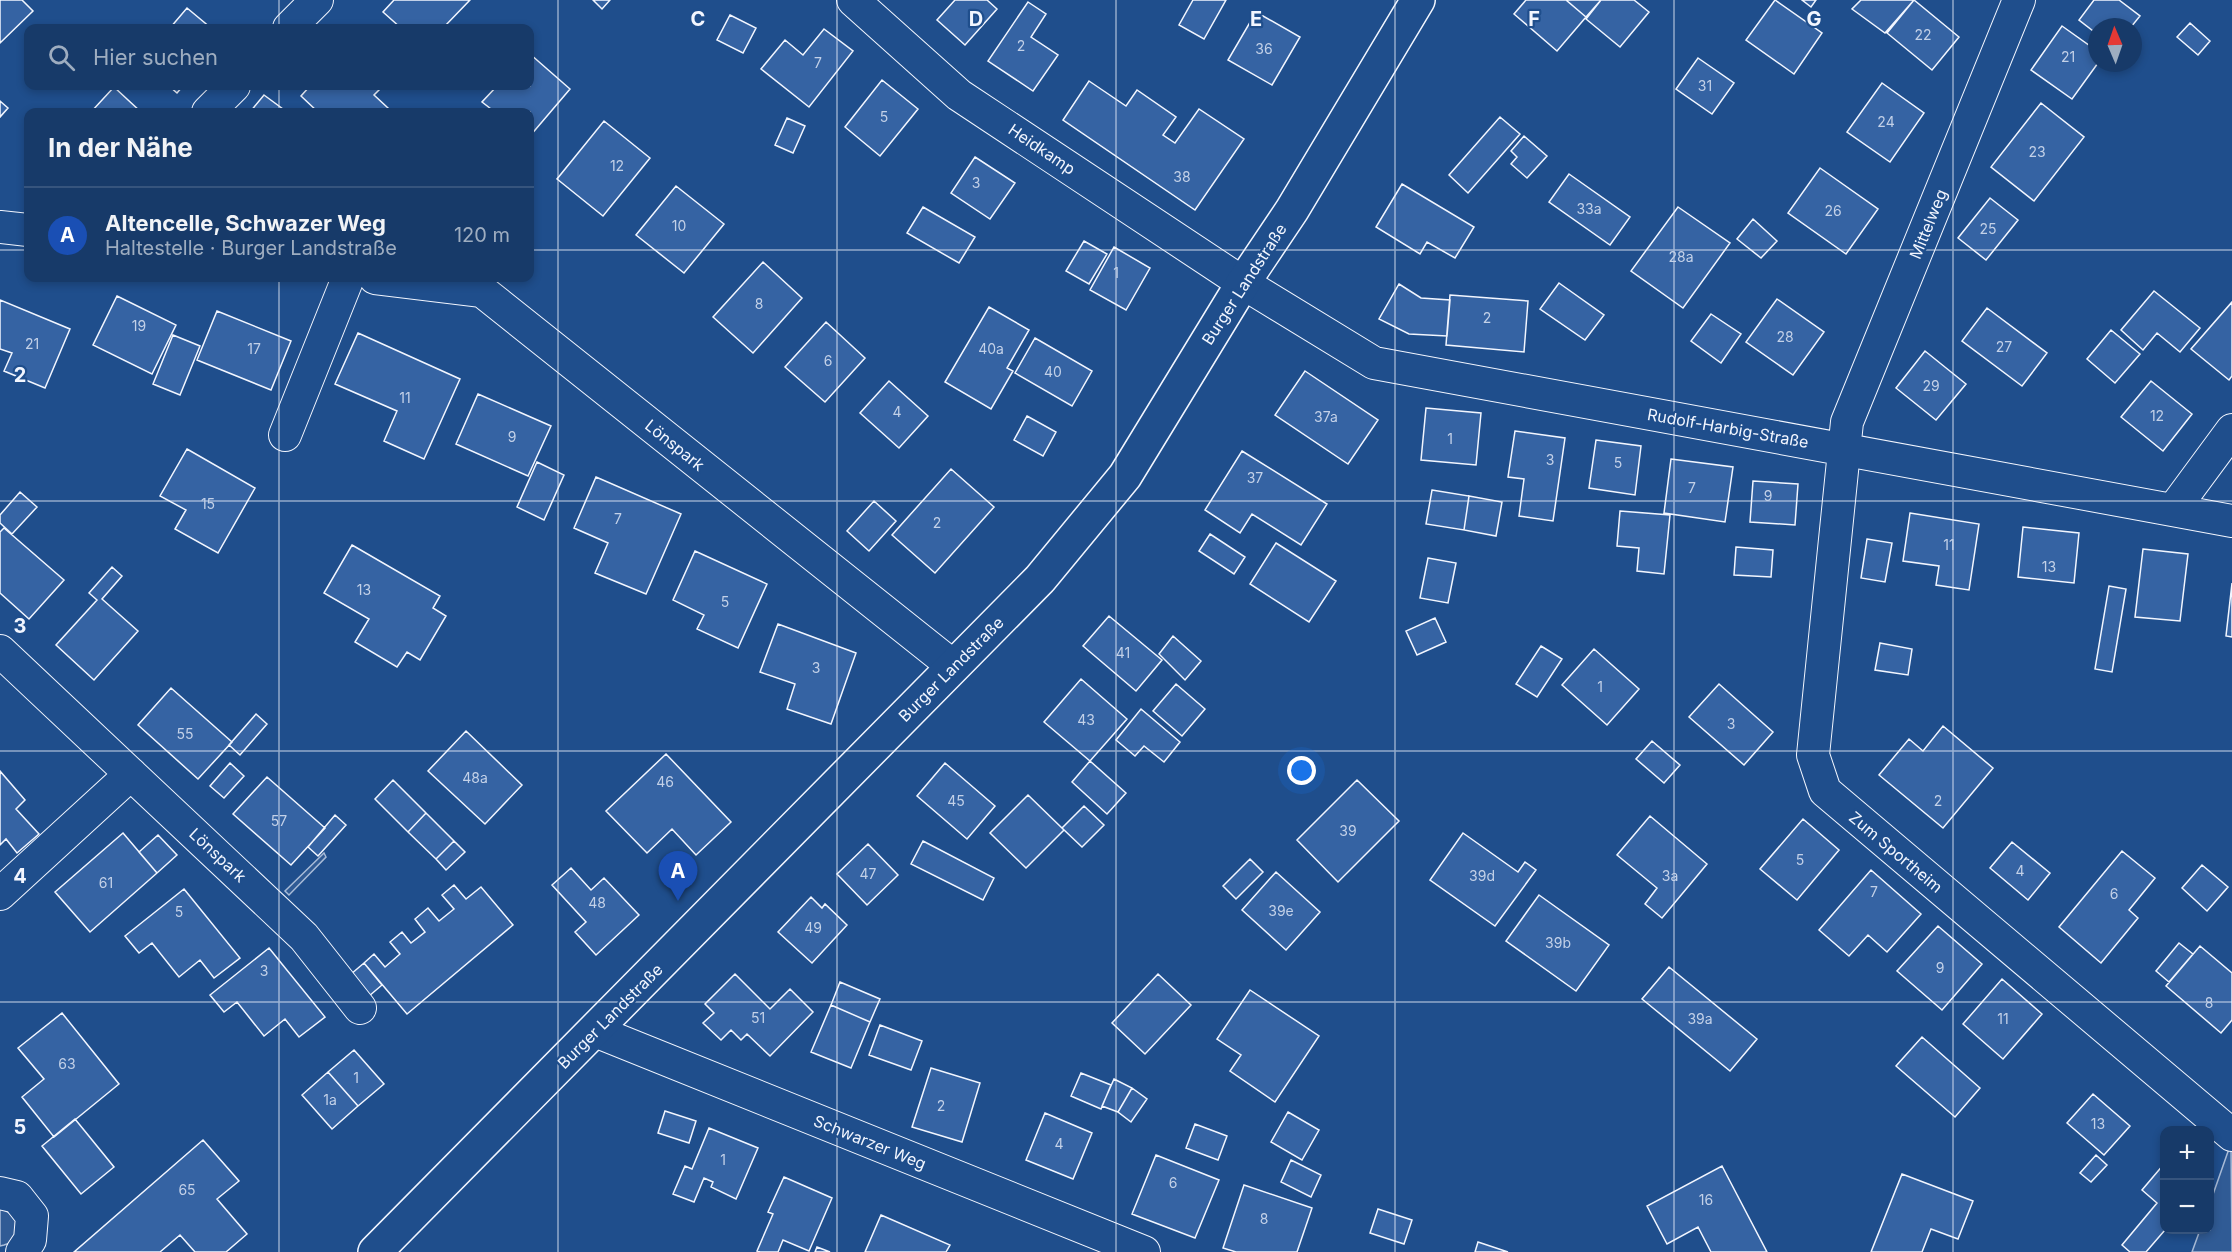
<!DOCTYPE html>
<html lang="de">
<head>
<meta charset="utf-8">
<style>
	:root { --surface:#173a69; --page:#20416f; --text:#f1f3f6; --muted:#9eadc0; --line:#36547d; --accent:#e69b98 }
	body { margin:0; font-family:Inter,sans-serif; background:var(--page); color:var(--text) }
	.controls { position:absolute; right:18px; bottom:18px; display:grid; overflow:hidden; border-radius:12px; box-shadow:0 3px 9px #0003 }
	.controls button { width:54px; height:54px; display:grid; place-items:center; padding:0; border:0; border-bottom:2px solid var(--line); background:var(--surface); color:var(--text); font:30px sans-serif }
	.compass { position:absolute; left:2088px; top:18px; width:54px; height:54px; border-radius:50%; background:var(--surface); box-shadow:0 3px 9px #0003; rotate:358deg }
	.you { position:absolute; left:1302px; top:771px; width:21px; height:21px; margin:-15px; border:4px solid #fff; border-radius:50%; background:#1a73e8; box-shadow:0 0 0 9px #1a73e833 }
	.badge { display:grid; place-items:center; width:39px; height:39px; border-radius:50%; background:var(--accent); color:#fff; font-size:20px; font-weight:700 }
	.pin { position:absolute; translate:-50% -50px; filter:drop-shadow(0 2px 3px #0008) }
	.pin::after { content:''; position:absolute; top:32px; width:21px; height:18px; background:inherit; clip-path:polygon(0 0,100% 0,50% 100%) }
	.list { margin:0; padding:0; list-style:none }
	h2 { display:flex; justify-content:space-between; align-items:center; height:78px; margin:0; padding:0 24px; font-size:26px }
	h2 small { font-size:20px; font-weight:400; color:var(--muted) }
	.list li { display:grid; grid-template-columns:39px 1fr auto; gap:18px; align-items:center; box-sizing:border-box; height:96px; padding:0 24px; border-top:2px solid var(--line) }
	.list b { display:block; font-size:22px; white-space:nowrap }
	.list p { margin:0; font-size:20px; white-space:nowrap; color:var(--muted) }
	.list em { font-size:20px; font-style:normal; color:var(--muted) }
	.icon { flex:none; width:33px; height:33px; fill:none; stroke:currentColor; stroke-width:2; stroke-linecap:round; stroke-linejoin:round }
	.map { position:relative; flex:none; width:2232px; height:1252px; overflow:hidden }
	.search { position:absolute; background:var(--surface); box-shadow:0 3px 9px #0003; left:24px; top:24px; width:510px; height:66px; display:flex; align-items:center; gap:15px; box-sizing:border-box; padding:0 21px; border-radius:12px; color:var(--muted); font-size:22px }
	.panel { position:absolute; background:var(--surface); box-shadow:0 3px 9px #0003; left:24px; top:108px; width:510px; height:174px; border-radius:12px }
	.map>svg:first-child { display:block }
	.built { fill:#305b95; stroke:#a8bbd7; stroke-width:1.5 }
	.building { fill:#3563a3; stroke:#f2f6ff; stroke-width:1.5 }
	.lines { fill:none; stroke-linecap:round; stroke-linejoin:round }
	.minor-casing { stroke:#f2f6ff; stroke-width:34 }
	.tertiary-casing { stroke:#f2f6ff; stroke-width:36 }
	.minor { stroke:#1f4e8c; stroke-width:32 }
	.tertiary { stroke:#1f4e8c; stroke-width:33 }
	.grid { fill:none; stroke:#f2f6ff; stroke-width:1.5; stroke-opacity:0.55 }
	.labels { text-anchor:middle; stroke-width:4.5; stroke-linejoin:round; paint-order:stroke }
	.number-label { font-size:14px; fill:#c3d1e8 }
	.street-label { font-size:16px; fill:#f2f6ff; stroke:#1f4e8c }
	.grid-label { font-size:20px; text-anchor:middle; font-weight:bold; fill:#f2f6ff; stroke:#1f4e8c; stroke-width:4.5; stroke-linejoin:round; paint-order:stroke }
</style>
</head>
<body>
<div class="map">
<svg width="2232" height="1252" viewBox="0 0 2232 1252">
	<rect width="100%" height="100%" fill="#1f4e8c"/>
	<path class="built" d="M324 853 326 857 289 895 285 891Z
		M2231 1143 2232 1252H2192L2200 1230H2210V1203Z
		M0 1208 15 1216 19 1228 10 1243 4 1245 0 1246Z"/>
	<path class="building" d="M0 0H22L33 11 0 43Z
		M394 0H470L443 28H401L383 12Z
		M593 0H610L602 9Z
		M955 0H987L997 9 965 45 937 20Z
		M1193 0H1226L1204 39 1179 25Z
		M1526 0H1566L1586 17 1557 51 1514 14Z
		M1566 0H1601L1586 17Z
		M1601 0H1634L1649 12 1620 47 1586 19Z
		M1775 0 1822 33 1794 74 1746 40Z
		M1802 0H1816L1811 7Z
		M1861 0H1914L1885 33 1852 9Z
		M1914 0 1959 37 1932 70 1887 33Z
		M2094 0H2119L2140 16 2131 27H2097V34L2079 20Z
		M1028 2 1046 14 1031 37 1058 55 1033 91 988 61Z
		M187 8 211 28H170Z
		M1256 12 1300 37 1272 85 1228 60Z
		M730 15 756 28 743 53 717 40Z
		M2190 23 2210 41 2198 55 2177 37Z
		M2062 26 2097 51 2098 63 2072 99 2031 70Z
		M824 29 853 51 809 107 761 69 785 40 803 55Z
		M530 54 570 89 530 136V112H495L482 102 497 86H530Z
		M1698 58 1734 83 1712 114 1676 89Z
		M882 80 918 109 880 156 845 127Z
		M1089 81 1126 106 1137 90 1176 117 1163 135 1175 143 1199 109 1244 139 1195 210 1063 120Z
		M1882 83 1924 113 1890 162 1847 132Z
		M169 86H183L177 93Z
		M310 86H383L374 95 388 108 384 112H318L301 96Z
		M114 87 141 112H91Z
		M264 95 287 112H250Z
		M0 101 8 108 0 117Z
		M2041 103 2084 137 2034 201 1991 167Z
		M1500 117 1520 134 1468 193 1449 175Z
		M787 118 805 126 793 153 775 145Z
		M604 121 650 158 603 216 557 179Z
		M1524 136 1547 156 1527 178 1511 164 1517 157 1511 151Z
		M975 157 1015 183 990 219 951 193Z
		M1820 168 1878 209 1846 254 1788 213Z
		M1569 174 1630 217 1610 245 1549 202Z
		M1402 184 1474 227 1455 258 1427 242 1420 254 1376 227Z
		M676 186 724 224 684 273 636 235Z
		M1990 198 2018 220 1986 260 1958 238Z
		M923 207 975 237 959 263 907 233Z
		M1678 207 1730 243 1683 308 1631 271Z
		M1753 219 1777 241 1761 258 1737 239Z
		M1084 241 1107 254 1089 284 1066 271Z
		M1114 247 1150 268 1126 310 1090 290Z
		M763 262 802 298 753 353 713 317Z
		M1559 283 1604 315 1585 340 1540 309Z
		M1399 284 1421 298 1450 300 1447 336 1409 334 1379 319Z
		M2154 291 2200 328 2180 352 2157 333 2143 350 2121 330Z
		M1450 295 1528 301 1524 352 1446 345Z
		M117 296 176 325 152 374 93 345Z
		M1777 299 1824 332 1793 375 1746 342Z
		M0 300 70 329 45 388 4 371 12 353 0 349Z
		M2232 302V376L2229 380 2191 349Z
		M989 307 1029 330 1007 368 1013 371 991 409 945 382Z
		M1987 308 2047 353 2022 386 1962 341Z
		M217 311 291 341 271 390 197 360Z
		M1711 314 1741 334 1721 363 1691 341Z
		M826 322 865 358 825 402 785 367Z
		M2111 330 2140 354 2115 383 2087 359Z
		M358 333 460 379 424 459 384 441 397 411 335 384Z
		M173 335 200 346 180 395 153 384Z
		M1035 338 1092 371 1072 406 1015 373Z
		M1925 351 1966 384 1936 420 1896 388Z
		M1305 371 1378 420 1348 464 1275 415Z
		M889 381 928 416 899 448 860 413Z
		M2151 381 2192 414 2163 451 2121 417Z
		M478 394 551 426 528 476 456 444Z
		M1426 408 1481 413 1476 465 1421 460Z
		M1027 416 1056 432 1043 456 1014 440Z
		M1515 431 1565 438 1553 521 1519 516 1524 479 1508 477Z
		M1596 440 1641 446 1635 495 1589 488Z
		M187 449 255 488 218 553 175 529 186 510 160 496Z
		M1242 451 1327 504 1301 545 1252 514 1240 533 1205 510Z
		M1671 459 1733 467 1725 522 1664 513Z
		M537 462 564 475 544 520 517 507Z
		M951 469 994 507 935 573 892 535Z
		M596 477 681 514 646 594 595 573 608 543 574 528Z
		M1753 481 1798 484 1795 525 1750 522Z
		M1432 490 1469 496 1464 530 1426 524Z
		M20 492 37 507 12 534 0 523V515Z
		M1469 496 1502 502 1496 536 1464 530Z
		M874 501 896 521 869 551 847 531Z
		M1620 511 1670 515 1664 574 1637 571 1639 548 1617 546Z
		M1910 513 1979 524 1969 590 1936 585 1939 566 1903 561Z
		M2023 527 2079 533 2074 583 2018 577Z
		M4 528 64 580 29 619 0 593V532Z
		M1210 534 1245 557 1234 574 1199 551Z
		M1867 539 1892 543 1885 582 1861 578Z
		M1276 543 1336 581 1309 622 1250 584Z
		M352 545 440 596 433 608 446 616 420 660 407 652 397 667 355 642 369 619 324 593Z
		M1736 547 1773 550 1771 577 1734 575Z
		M2143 549 2188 554 2180 621 2135 617Z
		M695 551 767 584 738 648 697 629 704 615 673 600Z
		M1428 558 1456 563 1448 603 1420 598Z
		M112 567 122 576 102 599 138 631 94 680 56 645 97 600 89 593Z
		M2232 583V637L2226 636Z
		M2109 586 2126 589 2112 672 2095 669Z
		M1109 616 1162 660 1136 691 1083 646Z
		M1435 618 1446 642 1417 655 1406 631Z
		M778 624 856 653 831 724 787 709 795 684 760 672Z
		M1173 636 1201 661 1185 680 1159 654Z
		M1880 643 1912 649 1908 675 1875 670Z
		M1541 646 1562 659 1537 697 1516 684Z
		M1594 649 1639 689 1607 725 1562 685Z
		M1081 679 1127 719 1090 761 1044 722Z
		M1176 684 1205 709 1182 736 1153 711Z
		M1719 684 1773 732 1744 765 1689 717Z
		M171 688 232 742 198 779 138 725Z
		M1141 709 1180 742 1164 762 1144 746 1135 756 1116 740Z
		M256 714 267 724 240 755 229 745Z
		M1943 726 1993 768 1943 828 1879 775 1909 739 1923 751Z
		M466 731 522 785 485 824 428 771Z
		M1652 741 1680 765 1664 783 1636 759Z
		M666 754 731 822 696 855 672 829 647 853 606 811Z
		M1090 761 1126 793 1107 814 1072 782Z
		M230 763 244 776 224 798 210 786Z
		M945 763 995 806 967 839 917 796Z
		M0 771 25 800 16 809 39 834 17 853 6 839 0 845Z
		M267 777 325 828 291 865 233 814Z
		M393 780 426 813 408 832 375 799Z
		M1357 780 1399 821 1338 882 1297 840Z
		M1028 795 1064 830 1026 868 990 833Z
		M1084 806 1104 825 1082 847 1062 828Z
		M426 813 454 841 436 859 408 832Z
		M335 815 346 825 318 856 308 847Z
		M1650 816 1707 864 1662 918 1645 904 1657 888 1617 855Z
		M1803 819 1839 850 1797 900 1760 869Z
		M123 833 157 873 90 932 55 892Z
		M1463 833 1518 872 1525 862 1536 870 1495 926 1430 880Z
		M158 835 177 855 157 873 139 852Z
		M454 841 465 852 446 870 436 859Z
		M923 841 994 878 983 900 911 864Z
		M2012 842 2050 873 2028 900 1990 868Z
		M868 844 898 875 867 905 837 874Z
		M2122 851 2155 878 2129 910 2138 918 2101 963 2059 927Z
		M1250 859 1263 872 1236 899 1223 886Z
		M2202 865 2228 887 2207 911 2182 888Z
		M571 868 591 890 604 878 639 915 596 955 575 932 586 922 552 885Z
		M1871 870 1921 914 1887 952 1868 935 1849 956 1819 930Z
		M1276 872 1320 912 1286 950 1242 910Z
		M454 885 466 899 481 887 513 925 407 1014 364 963 374 954 385 967 400 954 390 942 402 932 411 943 425 932 415 919 428 908 439 921 454 909 442 895Z
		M184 889 240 958 214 978 200 960 179 977 152 943 139 953 125 936Z
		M1539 895 1609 945 1576 991 1506 941Z
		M811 897 822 908 825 904 847 925 812 963 778 932Z
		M1938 926 1982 964 1942 1010 1897 971Z
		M2179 943 2193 954 2169 982 2156 971Z
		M2200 946 2232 973V1020L2221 1033 2166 986Z
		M269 948 325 1017 299 1037 285 1019 264 1036 237 1002 224 1012 210 995Z
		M364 963 382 985 362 1002 344 980Z
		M1669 967 1757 1039 1730 1071 1642 999Z
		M735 974 770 1009 790 989 813 1012 770 1056 747 1034 741 1040 731 1030 721 1040 703 1023 714 1013 705 1004Z
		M1158 974 1191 1005 1145 1054 1112 1023Z
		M2002 979 2042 1014 2003 1059 1963 1024Z
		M840 982 880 999 870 1022 831 1005Z
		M1250 990 1319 1036 1275 1102 1230 1071 1241 1055 1217 1039Z
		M831 1005 870 1022 851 1068 811 1052Z
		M62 1013 119 1084 54 1137 22 1097 44 1079 18 1048Z
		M880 1025 922 1041 911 1070 869 1055Z
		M1922 1037 1980 1088 1955 1117 1896 1066Z
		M354 1050 384 1084 358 1106 328 1072Z
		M931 1068 980 1083 962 1142 912 1127Z
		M328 1072 358 1106 332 1129 302 1095Z
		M1081 1073 1111 1085 1101 1109 1071 1096Z
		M1114 1079 1132 1088 1118 1112 1102 1106Z
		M1132 1088 1147 1099 1131 1122 1118 1112Z
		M2093 1094 2130 1126 2104 1155 2067 1123Z
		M665 1111 696 1121 689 1143 658 1133Z
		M1288 1112 1319 1130 1302 1160 1271 1142Z
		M1045 1113 1092 1133 1073 1179 1026 1160Z
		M75 1119 114 1167 81 1194 42 1146Z
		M1195 1124 1227 1136 1218 1160 1186 1148Z
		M709 1128 758 1148 736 1199 711 1187 713 1182 704 1178 694 1202 673 1194 685 1166 692 1169Z
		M203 1140 239 1181 217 1199 247 1234 226 1252H195L180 1235 160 1252H74Z
		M1156 1155 1219 1180 1195 1238 1132 1214Z
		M2096 1155 2107 1165 2091 1182 2080 1173Z
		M1291 1160 1321 1175 1311 1197 1281 1182Z
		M2164 1164 2165 1230 2146 1252H2130L2122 1245 2157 1203 2142 1190Z
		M1722 1166 1767 1252H1711L1698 1227 1667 1244 1647 1206Z
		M1902 1174 1973 1201 1958 1239 1931 1229 1922 1252H1871Z
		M784 1177 832 1198 809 1251 783 1240 778 1252H760L757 1251 773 1214 768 1212Z
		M1244 1185 1312 1208 1297 1252H1236L1223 1248Z
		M1378 1209 1412 1220 1404 1244 1370 1233Z
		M881 1215 950 1245 946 1252H865Z
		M1478 1242 1508 1252H1475Z
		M817 1247 830 1252H815Z"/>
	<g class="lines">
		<defs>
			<path id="minor" d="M853 0 959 95 1243 283 1374 363 2232 521
				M2019 0 1847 422 1813 755 1825 791 2232 1135
				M289 28 317 0
				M208 112 234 86
				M0 227 28 230
				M375 278 482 291 953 666
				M285 435 348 278
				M2173 510 2232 430
				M0 651 304 937 360 1008
				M0 894 131 774
				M595 1031 1144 1252
				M0 1193 17 1197 32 1216 30 1240 22 1252"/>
			<path id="tertiary" d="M375 1252 1040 579 1125 476 1243 283 1292 210 1418 0"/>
		</defs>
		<use href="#minor" class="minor-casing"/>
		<use href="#tertiary" class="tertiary-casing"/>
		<use href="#minor" class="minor"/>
		<use href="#tertiary" class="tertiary"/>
	</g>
	<path class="grid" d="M279 0V28M558 0V1252M837 0V1252M1116 0V1252M1395 0V1252M1674 0V1252M1953 0V1252M279 86V112M0 250H28M530 250H2232M279 278V1252M0 501H2232M0 751H2232M0 1002H2232"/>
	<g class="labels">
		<g class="number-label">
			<text x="1923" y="40">22</text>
			<text x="1021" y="51">2</text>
			<text x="1264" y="54">36</text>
			<text x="2068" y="62">21</text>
			<text x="818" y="68">7</text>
			<text x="1705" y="91">31</text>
			<text x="884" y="122">5</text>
			<text x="1886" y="127">24</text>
			<text x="2037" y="157">23</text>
			<text x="617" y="171">12</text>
			<text x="1182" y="182">38</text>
			<text x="976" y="188">3</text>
			<text x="1589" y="214">33a</text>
			<text x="1833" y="216">26</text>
			<text x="679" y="231">10</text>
			<text x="1988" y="234">25</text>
			<text x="1681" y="262">28a</text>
			<text x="1116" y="278">1</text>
			<text x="759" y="309">8</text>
			<text x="1487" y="323">2</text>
			<text x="139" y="331">19</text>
			<text x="1785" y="342">28</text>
			<text x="32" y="349">21</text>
			<text x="2004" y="352">27</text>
			<text x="254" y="354">17</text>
			<text x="991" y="354">40a</text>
			<text x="828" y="366">6</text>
			<text x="1053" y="377">40</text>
			<text x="1931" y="391">29</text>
			<text x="405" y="403">11</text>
			<text x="897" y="417">4</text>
			<text x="2157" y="421">12</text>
			<text x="1326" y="422">37a</text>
			<text x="512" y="442">9</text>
			<text x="1450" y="444">1</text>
			<text x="1550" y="465">3</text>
			<text x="1618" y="468">5</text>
			<text x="1255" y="483">37</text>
			<text x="1692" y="493">7</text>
			<text x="1768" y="501">9</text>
			<text x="208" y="509">15</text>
			<text x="618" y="524">7</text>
			<text x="937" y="528">2</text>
			<text x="1949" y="550">11</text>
			<text x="2049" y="572">13</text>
			<text x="364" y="595">13</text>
			<text x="725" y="607">5</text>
			<text x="1123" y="658">41</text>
			<text x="816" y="673">3</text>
			<text x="1600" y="692">1</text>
			<text x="1086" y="725">43</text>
			<text x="1731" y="729">3</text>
			<text x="185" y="739">55</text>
			<text x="475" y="783">48a</text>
			<text x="665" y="787">46</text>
			<text x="956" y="806">45</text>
			<text x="1938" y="806">2</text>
			<text x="279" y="826">57</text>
			<text x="1348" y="836">39</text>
			<text x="1800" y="865">5</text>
			<text x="2020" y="876">4</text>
			<text x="868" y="879">47</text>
			<text x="1482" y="881">39d</text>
			<text x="1670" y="881">3a</text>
			<text x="106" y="888">61</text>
			<text x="1874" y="897">7</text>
			<text x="2114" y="899">6</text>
			<text x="597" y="908">48</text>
			<text x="1281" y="916">39e</text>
			<text x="179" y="917">5</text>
			<text x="813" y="933">49</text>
			<text x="1558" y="948">39b</text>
			<text x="1940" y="973">9</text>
			<text x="264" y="976">3</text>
			<text x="2209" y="1008">8</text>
			<text x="758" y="1023">51</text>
			<text x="1700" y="1024">39a</text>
			<text x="2003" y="1024">11</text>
			<text x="67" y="1069">63</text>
			<text x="356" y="1083">1</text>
			<text x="330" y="1105">1a</text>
			<text x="941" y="1111">2</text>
			<text x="2098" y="1129">13</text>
			<text x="1059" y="1149">4</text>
			<text x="723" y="1165">1</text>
			<text x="1173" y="1188">6</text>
			<text x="187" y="1195">65</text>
			<text x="1706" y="1205">16</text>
			<text x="1264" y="1224">8</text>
		</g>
		<g class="street-label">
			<text transform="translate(1042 149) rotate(34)" y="6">Heidkamp</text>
			<text transform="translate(1928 224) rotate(-68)" y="6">Mittelweg</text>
			<text transform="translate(1244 284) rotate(-57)" y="6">Burger Landstraße</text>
			<text transform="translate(1728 428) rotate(10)" y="6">Rudolf-Harbig-Straße</text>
			<text transform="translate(675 445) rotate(39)" y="6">Lönspark</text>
			<text transform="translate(951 669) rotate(-45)" y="6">Burger Landstraße</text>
			<text transform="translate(1896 852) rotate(40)" y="6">Zum Sportheim</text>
			<text transform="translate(218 855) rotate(43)" y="6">Lönspark</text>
			<text transform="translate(610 1016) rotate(-45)" y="6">Burger Landstraße</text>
			<text transform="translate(870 1142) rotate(22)" y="6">Schwarzer Weg</text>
		</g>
	</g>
	<g class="grid-label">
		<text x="698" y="26">C</text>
		<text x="976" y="26">D</text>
		<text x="1256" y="26">E</text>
		<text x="1534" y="26">F</text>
		<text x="1814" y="26">G</text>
		<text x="20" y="382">2</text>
		<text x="20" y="633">3</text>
		<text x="20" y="883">4</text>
		<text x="20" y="1134">5</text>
	</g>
</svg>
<div class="controls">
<button>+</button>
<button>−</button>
</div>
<svg class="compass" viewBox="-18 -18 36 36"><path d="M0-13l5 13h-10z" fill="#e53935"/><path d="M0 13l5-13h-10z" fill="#9eadc0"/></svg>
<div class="you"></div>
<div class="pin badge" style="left:678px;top:901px;background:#1a4fb4">A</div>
<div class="search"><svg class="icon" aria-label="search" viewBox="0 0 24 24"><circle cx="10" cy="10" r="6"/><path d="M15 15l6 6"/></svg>Hier suchen</div>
<section class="panel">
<h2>In der Nähe<small></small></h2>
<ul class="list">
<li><span class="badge" style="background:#1a4fb4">A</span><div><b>Altencelle, Schwazer Weg</b><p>Haltestelle · Burger Landstraße</p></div><em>120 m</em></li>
</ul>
</section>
</div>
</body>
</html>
